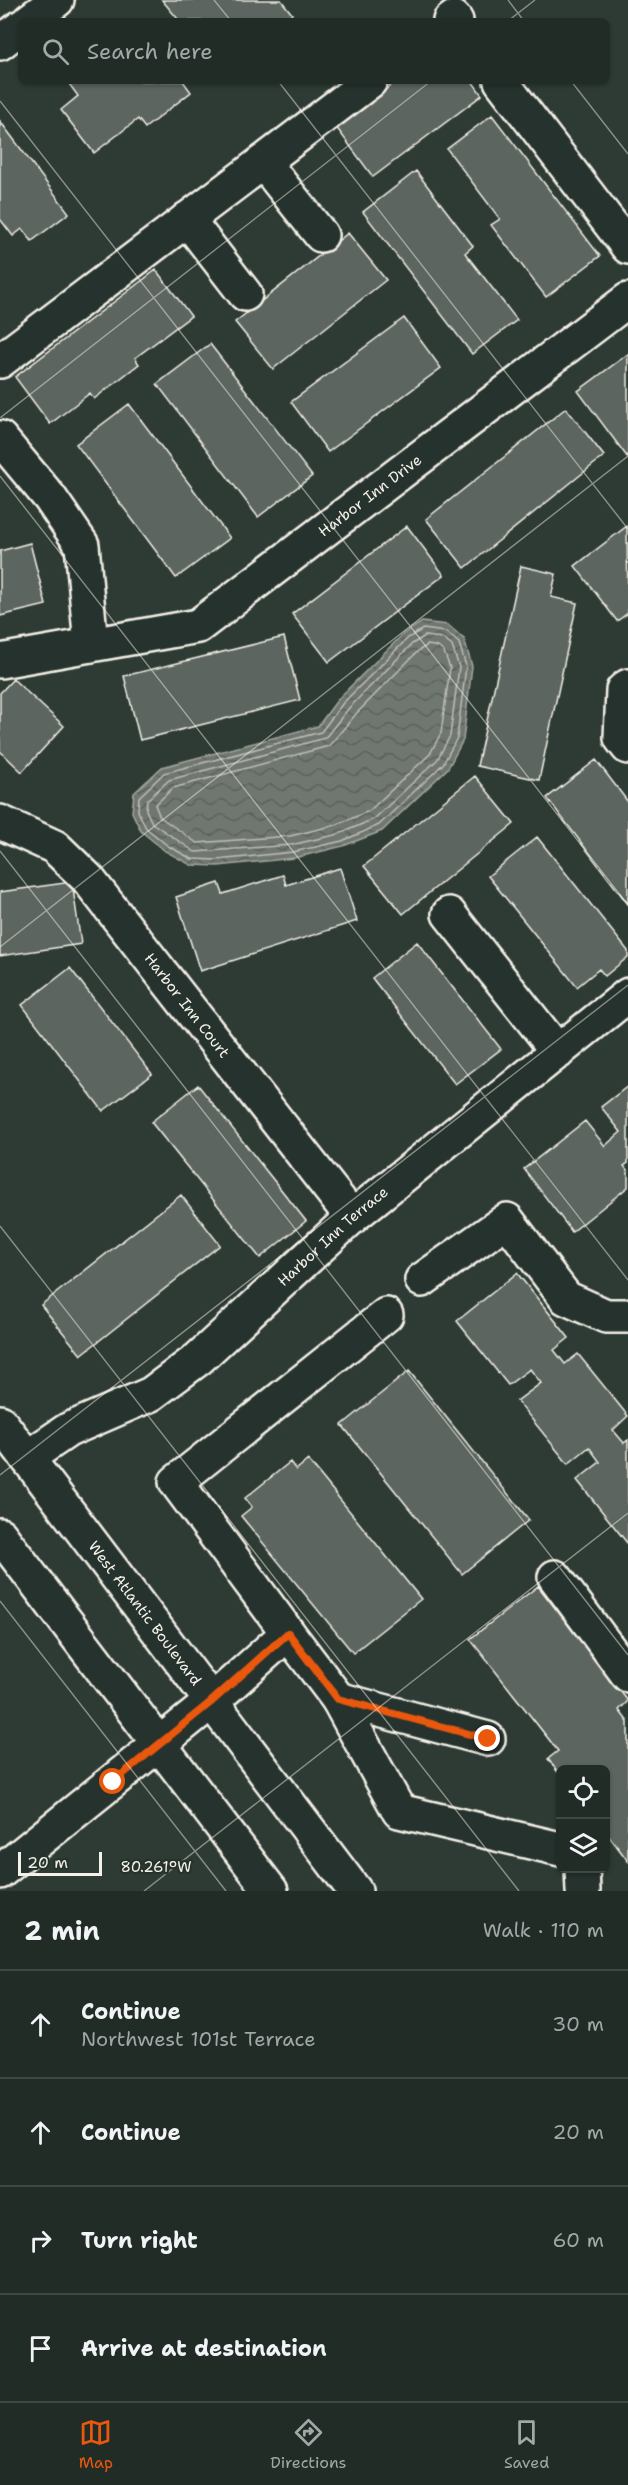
<!DOCTYPE html>
<html lang="en">
<head>
<meta charset="utf-8">
<style>
	:root { --surface:#222c27; --page:#2a342f; --text:#f1f3f6; --muted:#a2a7a7; --line:#3f4844; --accent:#ea580c }
	body { margin:0; font-family:"Shantell Sans",sans-serif; background:var(--page); color:var(--text) }
	.controls { position:absolute; right:18px; bottom:18px; display:grid; overflow:hidden; border-radius:9px; box-shadow:0 2px 4px #0004 }
	.controls button { width:54px; height:54px; display:grid; place-items:center; padding:0; border:0; border-bottom:2px solid var(--line); background:var(--surface); color:var(--text); font:30px sans-serif }
	.scale { position:absolute; left:18px; bottom:15px; width:84px; box-sizing:border-box; padding-left:6px; border:3px solid #f4f1e8; border-top:0; font-size:16px; line-height:21px; white-space:nowrap; color:#f4f1e8; -webkit-text-stroke:4px #26332d; paint-order:stroke }
	.stop { position:absolute; width:18px; height:18px; margin:-14px; border:4px solid #ea580c; border-radius:50%; background:#fff }
	.stop.end { background:#ea580c; border-color:#fff; box-shadow:0 2px 6px #0008 }
	.list { margin:0; padding:0; list-style:none }
	h2 { display:flex; justify-content:space-between; align-items:center; height:78px; margin:0; padding:0 24px; font-size:26px }
	h2 small { font-size:20px; font-weight:400; color:var(--muted) }
	.list li { display:grid; grid-template-columns:39px 1fr auto; gap:18px; align-items:center; box-sizing:border-box; height:108px; padding:0 24px; border-top:2px solid var(--line) }
	.list b { display:block; font-size:22px; white-space:nowrap }
	.list p { margin:0; font-size:20px; white-space:nowrap; color:var(--muted) }
	.list em { font-size:20px; font-style:normal; color:var(--muted) }
	.icon { flex:none; width:33px; height:33px; fill:none; stroke:currentColor; stroke-width:2; stroke-linecap:round; stroke-linejoin:round }
	.map { position:relative; flex:none; width:628px; height:1891px; overflow:hidden }
	.search { position:absolute; background:var(--surface); box-shadow:0 2px 4px #0004; left:18px; right:18px; top:18px; height:66px; display:flex; align-items:center; gap:15px; box-sizing:border-box; padding:0 21px; border-radius:9px; color:var(--muted); font-size:22px }
	.sheet { height:510px; background:var(--surface) }
	nav { display:flex; justify-content:space-around; align-items:center; box-sizing:border-box; height:84px; border-top:2px solid var(--line); background:var(--surface); font-size:16px; color:var(--muted) }
	nav a { display:grid; justify-items:center; gap:3px }
	nav .on { color:var(--accent) }
	.map>svg:first-child { display:block }
	.water { fill:url(#water-waves); stroke:#a4a8a0; stroke-width:1.5 }
	.lines { fill:none; stroke-linecap:round; stroke-linejoin:round }
	.shore { stroke:#bfc0b8; stroke-width:1.5 }
	.building { fill:#5c655e; stroke:#f4f1e8; stroke-width:1.5 }
	.minor-casing { stroke:#f4f1e8; stroke-width:38 }
	.major-casing { stroke:#f4f1e8; stroke-width:38 }
	.minor { stroke:#26332d; stroke-width:33 }
	.major { stroke:#26332d; stroke-width:33 }
	.route { stroke:#ea580c; stroke-width:8 }
	.ticks { fill:none; stroke:#f4f1e8; stroke-width:1.5; stroke-opacity:0.45 }
	.labels { text-anchor:middle; stroke-width:4.5; stroke-linejoin:round; paint-order:stroke }
	.street-label { font-size:15px; fill:#f4f1e8; stroke:#26332d }
	.ticks-label { font-size:15px; text-anchor:middle; fill:#f4f1e8; stroke:#26332d; stroke-width:4.5; stroke-linejoin:round; paint-order:stroke }
</style>
</head>
<body>
<div class="map">
<svg width="628" height="1891" viewBox="0 0 628 1891">
	<defs>
		<pattern id="water-waves" width="16" height="10" patternUnits="userSpaceOnUse" patternTransform="scale(1.5)"><rect width="16" height="10" fill="#6f7770"/><path d="M0 5q4-4 8 0t8 0" fill="none" stroke="#5c605b"/></pattern>
	</defs>
	<rect width="100%" height="100%" fill="#2e3b34"/>
	<filter id="ink" filterUnits="userSpaceOnUse"><feTurbulence type="fractalNoise" baseFrequency=".0167" numOctaves="2"/><feDisplacementMap in="SourceGraphic" scale="12" xChannelSelector="R" yChannelSelector="G"/><feConvolveMatrix kernelMatrix="1 2 1 2 8 2 1 2 1" color-interpolation-filters="sRGB"/></filter>
	<g filter="url(#ink)">
		<path class="water" d="M422 622 448 625 464 639 472 666 463 740 448 768 382 831 343 846 294 858 218 866 191 865 165 851 141 831 132 812 134 793 162 767 318 726 338 699 404 633Z"/>
		<g class="lines">
			<path class="shore" d="M423 629 446 632 459 643 466 666 457 738 443 764 379 825 342 841 293 852 217 860 192 859 168 846 146 828 138 811 139 797 164 773 321 732 343 703 408 638Z
				M425 636 442 638 452 646 459 667 450 736 437 760 374 819 339 834 291 845 195 852 152 823 146 810 147 800 169 780 325 738 349 708 412 644Z
				M428 645 438 647 444 652 450 668 441 733 430 754 369 811 336 825 290 836 197 843 160 817 155 805 173 788 329 746 356 714 418 651Z"/>
		</g>
		<path class="building" d="M162 0H281L292 14 284 21H175L178 19Z
			M67 81H183L191 92 145 128 138 119 94 153 61 110 78 96Z
			M397 81H472L482 95 373 177 336 127Z
			M492 115 600 256 546 297 491 225 500 219 447 149Z
			M0 121 69 213 32 241 22 229 13 236 0 219Z
			M416 171 473 246 465 253 517 320 472 354 363 212Z
			M348 233 386 280 273 369 235 322Z
			M156 270 191 316 135 358 139 364 94 399 90 393 50 424 15 377Z
			M404 318 441 368 328 452 291 402Z
			M210 344 312 476 258 517 157 384Z
			M628 354V458L578 391Z
			M129 404 230 538 176 578 76 444Z
			M566 408 604 456 465 568 426 519Z
			M407 526 444 575 329 662 292 614Z
			M627 526 628 613 617 621 575 566Z
			M30 543 46 605 0 616V551Z
			M521 566 556 574 551 597 577 603 539 780 477 766Z
			M284 637 300 700 140 740 124 676Z
			M13 679 64 726 22 772 0 751V693Z
			M596 760 628 802V904L547 798Z
			M475 776 514 824 403 914 364 866Z
			M537 837 628 951V957L605 976 599 969 577 987 488 876Z
			M340 868 357 921 200 971 176 897 219 883 223 894 283 875 286 885Z
			M72 882 81 944 0 956V892Z
			M417 942 501 1049 455 1084 372 978Z
			M70 968 152 1074 103 1111 22 1005Z
			M198 1085 306 1221 260 1258 151 1122Z
			M628 1086V1163L624 1166 628 1171V1187L572 1232 524 1169 585 1121 605 1146 621 1132 601 1107Z
			M181 1195 220 1245 81 1355 41 1305Z
			M517 1273 569 1338 554 1350 565 1364 578 1354 628 1416 613 1430 624 1443 628 1440V1544L577 1480 600 1462 589 1447 568 1464 517 1401 541 1383 530 1369 508 1385 457 1321Z
			M409 1371 529 1520 462 1574 342 1425Z
			M308 1460 421 1599 353 1653 241 1516 252 1507 245 1498 290 1462 296 1470Z
			M538 1586 628 1701 619 1710 628 1722V1861L606 1832V1770H560V1775L548 1759 558 1751 470 1639Z"/>
		<g class="lines">
			<defs>
				<g id="minor">
					<path d="M29 21 57 0"/>
					<path d="M450 21 454 18 456 21"/>
					<path d="M0 43 21 27"/>
					<path d="M501 81 628 247"/>
					<path d="M263 162 321 235"/>
					<path d="M187 219 245 294"/>
					<path d="M0 361 370 81"/>
					<path d="M0 438 50 498 82 545 91 645"/>
					<path id="s1" d="M0 661 198 626 628 300"/>
					<path d="M628 686 623 690 621 738 628 747"/>
					<path id="s2" d="M0 822 55 847 88 879 352 1217"/>
					<path d="M449 914 558 1052"/>
					<path d="M422 1280 507 1220 566 1298 606 1316H628"/>
					<path id="s3" d="M27 1458 68 1430 151 1394 198 1359 352 1217 628 995"/>
					<path d="M555 1577 628 1675"/>
					<path d="M288 1633 338 1699 488 1739"/>
					<path d="M338 1699 399 1811 560 1849"/>
					<path d="M582 1868 583 1891"/>
					<path d="M0 1872 211 1702 288 1633 176 1482 386 1315"/>
				</g>
				<g id="major">
					<path id="s4" d="M0 1422 355 1891"/>
					<path d="M0 1535 271 1891"/>
				</g>
			</defs>
			<use href="#minor" class="minor-casing"/>
			<use href="#major" class="major-casing"/>
			<use href="#minor" class="minor"/>
			<use href="#major" class="major"/>
		</g>
	</g>
	<g class="lines" filter="url(#ink)">
		<path class="route" d="M113 1782 211 1702 288 1633 338 1699 488 1739"/>
	</g>
	<path class="ticks" d="M214 0 231 21M508 0 524 21M508 21 535 0M278 81 628 529M571 81 628 154M0 101 628 905M0 418 431 81M0 476 628 1280M0 851 628 1655M0 947 628 456M0 1226 519 1891M0 1475 628 985M0 1601 226 1891M144 1891 628 1513"/>
	<g class="labels">
		<g class="street-label">
			<text dy="5" stroke="none"><textPath href="#s1" startOffset="417">Harbor Inn Drive</textPath></text>
			<text dy="5" stroke="none"><textPath href="#s2" startOffset="267">Harbor Inn Court</textPath></text>
			<text dy="5" stroke="none"><textPath href="#s3" startOffset="381">Harbor Inn Terrace</textPath></text>
			<text dy="5" stroke="none"><textPath href="#s4" startOffset="240">West Atlantic Boulevard</textPath></text>
		</g>
	</g>
	<g class="ticks-label">
		<text x="156" y="1872">80.261°W</text>
	</g>
</svg>
<div class="controls">
<button><svg class="icon" aria-label="locate" viewBox="0 0 24 24"><circle cx="12" cy="12" r="6"/><path d="M12 2v4M12 18v4M2 12h4M18 12h4"/></svg></button>
<button><svg class="icon" aria-label="layers" viewBox="0 0 24 24"><path d="M12 4l9 5-9 5-9-5zM3 14l9 5 9-5"/></svg></button>
</div>
<div class="scale">20 m</div>
<div class="stop" style="left:113px;top:1782px"></div>
<div class="stop end" style="left:488px;top:1739px"></div>
<div class="search"><svg class="icon" aria-label="search" viewBox="0 0 24 24"><circle cx="10" cy="10" r="6"/><path d="M15 15l6 6"/></svg>Search here</div>
</div>
<section class="sheet">
<h2>2 min<small>Walk · 110 m</small></h2>
<ul class="list">
<li><svg class="icon" aria-label="ahead" viewBox="0 0 24 24"><path d="M12 20V5M6 11l6-6 6 6"/></svg><div><b>Continue</b><p>Northwest 101st Terrace</p></div><em>30 m</em></li>
<li><svg class="icon" aria-label="ahead" viewBox="0 0 24 24"><path d="M12 20V5M6 11l6-6 6 6"/></svg><div><b>Continue</b></div><em>20 m</em></li>
<li><svg class="icon" aria-label="right" viewBox="0 0 24 24"><path d="M7 20v-9h11M14 6l5 5-5 5"/></svg><div><b>Turn right</b></div><em>60 m</em></li>
<li><svg class="icon" aria-label="arrive" viewBox="0 0 24 24"><path d="M6 21V4h12l-3 4 3 4H6"/></svg><div><b>Arrive at destination</b></div></li>
</ul>
</section>
<nav>
<a class="on"><svg class="icon" aria-label="map" viewBox="0 0 24 24"><path d="M3 6l6-2 6 2 6-2v14l-6 2-6-2-6 2zM9 4v14M15 6v14"/></svg>Map</a>
<a><svg class="icon" aria-label="directions" viewBox="0 0 24 24"><path d="M12 3l9 9-9 9-9-9zM9 14v-3h6M13 9l2 2-2 2"/></svg>Directions</a>
<a><svg class="icon" aria-label="saved" viewBox="0 0 24 24"><path d="M7 4h10v16l-5-4-5 4z"/></svg>Saved</a>
</nav>
</body>
</html>
